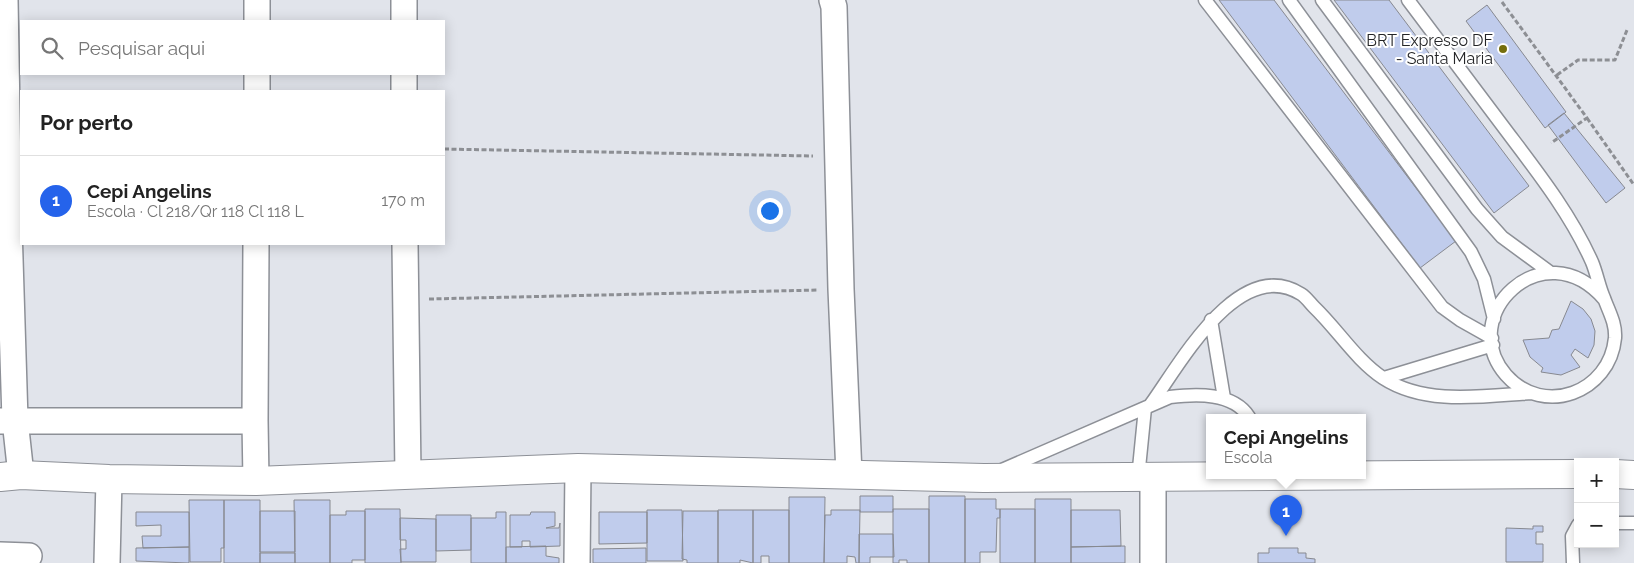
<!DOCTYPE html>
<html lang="pt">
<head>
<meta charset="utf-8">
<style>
	:root { --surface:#fff; --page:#f6f6f6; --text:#222; --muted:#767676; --line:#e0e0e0; --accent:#2563eb }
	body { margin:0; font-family:Raleway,sans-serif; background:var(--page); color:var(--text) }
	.controls { position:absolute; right:15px; bottom:15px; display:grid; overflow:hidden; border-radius:0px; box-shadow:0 2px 12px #0003 }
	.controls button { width:45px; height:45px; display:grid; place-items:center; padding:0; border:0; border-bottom:1px solid var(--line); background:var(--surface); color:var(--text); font:25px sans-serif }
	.you { position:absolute; left:769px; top:210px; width:18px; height:18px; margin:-12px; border:4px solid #fff; border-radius:50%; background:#1a73e8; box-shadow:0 0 0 8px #1a73e833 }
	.badge { display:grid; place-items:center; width:32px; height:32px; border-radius:50%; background:var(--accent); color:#fff; font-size:16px; font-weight:700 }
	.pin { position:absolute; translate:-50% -41px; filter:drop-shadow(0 1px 2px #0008) }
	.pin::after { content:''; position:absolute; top:26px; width:18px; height:15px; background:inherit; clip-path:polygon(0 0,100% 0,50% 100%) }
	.popup { position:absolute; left:1206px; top:414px; width:160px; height:65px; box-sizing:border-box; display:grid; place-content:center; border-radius:0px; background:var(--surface); filter:drop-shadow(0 1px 4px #0005); font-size:16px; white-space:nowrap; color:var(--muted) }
	.popup b { font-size:19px; color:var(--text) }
	.popup::after { content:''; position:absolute; left:50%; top:100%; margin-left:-10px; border:10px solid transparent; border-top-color:var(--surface) }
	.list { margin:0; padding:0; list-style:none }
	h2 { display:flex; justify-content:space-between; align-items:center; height:65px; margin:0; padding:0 20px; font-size:21px }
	h2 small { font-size:16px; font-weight:400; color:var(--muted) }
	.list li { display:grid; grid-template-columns:32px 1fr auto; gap:15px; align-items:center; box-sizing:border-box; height:90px; padding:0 20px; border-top:1px solid var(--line) }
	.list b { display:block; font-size:19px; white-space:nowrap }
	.list p { margin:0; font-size:16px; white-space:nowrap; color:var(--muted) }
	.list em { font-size:16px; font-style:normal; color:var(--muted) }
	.icon { flex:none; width:28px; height:28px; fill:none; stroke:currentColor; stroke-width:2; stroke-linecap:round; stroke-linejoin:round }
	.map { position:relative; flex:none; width:1634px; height:563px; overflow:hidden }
	.search { position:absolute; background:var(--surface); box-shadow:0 2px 12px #0003; left:20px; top:20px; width:425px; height:55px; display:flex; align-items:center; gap:12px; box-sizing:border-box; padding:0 18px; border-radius:0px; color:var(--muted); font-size:19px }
	.panel { position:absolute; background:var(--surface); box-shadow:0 2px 12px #0003; left:20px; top:90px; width:425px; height:155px; border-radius:0px }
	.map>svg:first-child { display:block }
	.building { fill:#c0ccec; stroke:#878990 }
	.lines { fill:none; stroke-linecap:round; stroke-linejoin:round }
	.service-casing { stroke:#8d9097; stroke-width:15 }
	.minor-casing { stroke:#8d9097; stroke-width:28 }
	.tertiary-casing { stroke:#8d9097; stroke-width:30 }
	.path { stroke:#8d8f94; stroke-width:3; stroke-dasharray:5 2.5; stroke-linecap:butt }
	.service { stroke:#fff; stroke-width:12 }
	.minor { stroke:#fff; stroke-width:25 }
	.tertiary { stroke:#fff; stroke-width:28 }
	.poi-dot { fill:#756e0d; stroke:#fff; stroke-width:2 }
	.labels { text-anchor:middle; stroke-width:4; stroke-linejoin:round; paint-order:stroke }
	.poi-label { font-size:16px; fill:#242527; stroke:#fff; text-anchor:end }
</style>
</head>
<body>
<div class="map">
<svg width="1634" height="563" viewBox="0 0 1634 563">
	<rect width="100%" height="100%" fill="#e1e4eb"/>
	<path class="building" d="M1219 0H1274L1456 241 1420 268Z
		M1334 0H1389L1529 186 1494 213Z
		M1487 5 1566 112 1545 128 1466 21Z
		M1564 113 1625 188 1606 203 1548 125Z
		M1571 301 1583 309 1591 319 1595 331 1594 345 1588 358 1575 349 1571 355 1580 367 1561 375 1541 372 1543 368 1530 357 1523 340 1549 338 1552 330 1559 329Z
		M860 496H893V512H860Z
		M929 496H965V563H929Z
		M789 497H825L824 563H789Z
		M965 499H996V509H1000V518H997L996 552H980V563H965Z
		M1035 499H1071V563H1035Z
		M189 500H224V548H221V562H190Z
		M224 500H260V563H224Z
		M294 500H330V563H295Z
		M365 509H400L401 563H365Z
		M893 509H929V563H907V560H899V563H893Z
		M1000 509H1035V563H1000Z
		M647 510H682L683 561H647Z
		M718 510H753V563L740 560V563H718Z
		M753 510H789V563H769V556H761V563H753Z
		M831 510H860L859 563H856L855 557 847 556V563H824L825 515H831Z
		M1071 510H1120L1121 546 1071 547Z
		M260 511H295V552H260Z
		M346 511H365V560H352V563H330V515H346Z
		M683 511H718V563H687V560L682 559Z
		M136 512H189V547L143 548 142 536H161V525L136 526Z
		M496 512H506V563H471V518H496Z
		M531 512H555V526L546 528H559L560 523V546L530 547V541H522V547H510V515H530Z
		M599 512H647V543L599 544Z
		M436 515H471V550L436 551Z
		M400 518 436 519V562H401L400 549H406V540H400Z
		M1533 526H1543V532H1536V544H1543V562H1506V528L1533 529Z
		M859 534H893L894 557H870V563H859Z
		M546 546V556L559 558V563H506V547Z
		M1125 546V563H1071V547Z
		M189 547V563L136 561V548Z
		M646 548V563H593V549Z
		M1269 548H1298V553H1306V558L1315 559V563H1258V553H1269Z
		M260 553H295V563H260Z"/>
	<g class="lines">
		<defs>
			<path id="service" d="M1205 0 1442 307 1460 320 1492 338
				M1289 0 1471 252 1484 279 1494 319
				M1322 0 1477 209 1502 237 1551 273
				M1408 0C1441 44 1475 89 1508 133 1539 174 1571 215 1592 262 1597 274 1599 287 1604 298 1609 312 1616 323 1615 338 1610 392 1544 418 1506 375 1455 316 1543 229 1604 299
				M1211 320 1224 398
				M1384 378 1493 345
				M1151 404C1180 364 1239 255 1301 294 1306 297 1310 303 1314 307 1338 330 1356 360 1383 378 1426 406 1484 396 1532 393
				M1002 470 1170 397C1196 394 1233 392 1249 417
				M1138 478 1145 408
				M1615 523H1634
				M1573 563 1572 536 1578 525"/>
			<path id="minor" d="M5 0 9 227 15 420 21 475
				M404 0V21
				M832 0 834 7 841 289 849 474
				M257 21V0
				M404 74V91
				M257 91V74
				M405 244 408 474
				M0 421H255L256 244
				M255 421 256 481
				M0 555 29 556
				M107 563 109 479
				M577 563 578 468
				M1153 563V478"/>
			<path id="tertiary" d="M1615 474 1634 475
				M0 477 21 475 109 479 256 481 578 468 984 478 1578 474"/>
		</defs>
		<use href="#service" class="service-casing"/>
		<use href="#minor" class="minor-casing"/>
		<use href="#tertiary" class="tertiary-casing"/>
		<path class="path" d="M1502 2 1587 118 1551 143
			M1557 75 1578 60H1615L1627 30
			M1587 118 1634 185
			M444 149 813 156
			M429 299 818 290"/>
		<use href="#service" class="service"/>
		<use href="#minor" class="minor"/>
		<use href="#tertiary" class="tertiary"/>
	</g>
	<circle class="poi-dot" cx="1503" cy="49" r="5"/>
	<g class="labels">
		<g class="poi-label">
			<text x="1493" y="46">BRT Expresso DF<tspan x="1493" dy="18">- Santa Maria</tspan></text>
		</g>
	</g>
</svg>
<div class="controls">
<button>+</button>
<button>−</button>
</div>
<div class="you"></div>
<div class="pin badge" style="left:1286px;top:536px">1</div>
<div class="popup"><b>Cepi Angelins</b>Escola</div>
<div class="search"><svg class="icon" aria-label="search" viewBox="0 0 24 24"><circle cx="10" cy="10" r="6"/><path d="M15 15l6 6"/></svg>Pesquisar aqui</div>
<section class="panel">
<h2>Por perto<small></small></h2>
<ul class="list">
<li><span class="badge">1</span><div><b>Cepi Angelins</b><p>Escola · Cl 218/Qr 118 Cl 118 L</p></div><em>170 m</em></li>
</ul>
</section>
</div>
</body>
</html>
